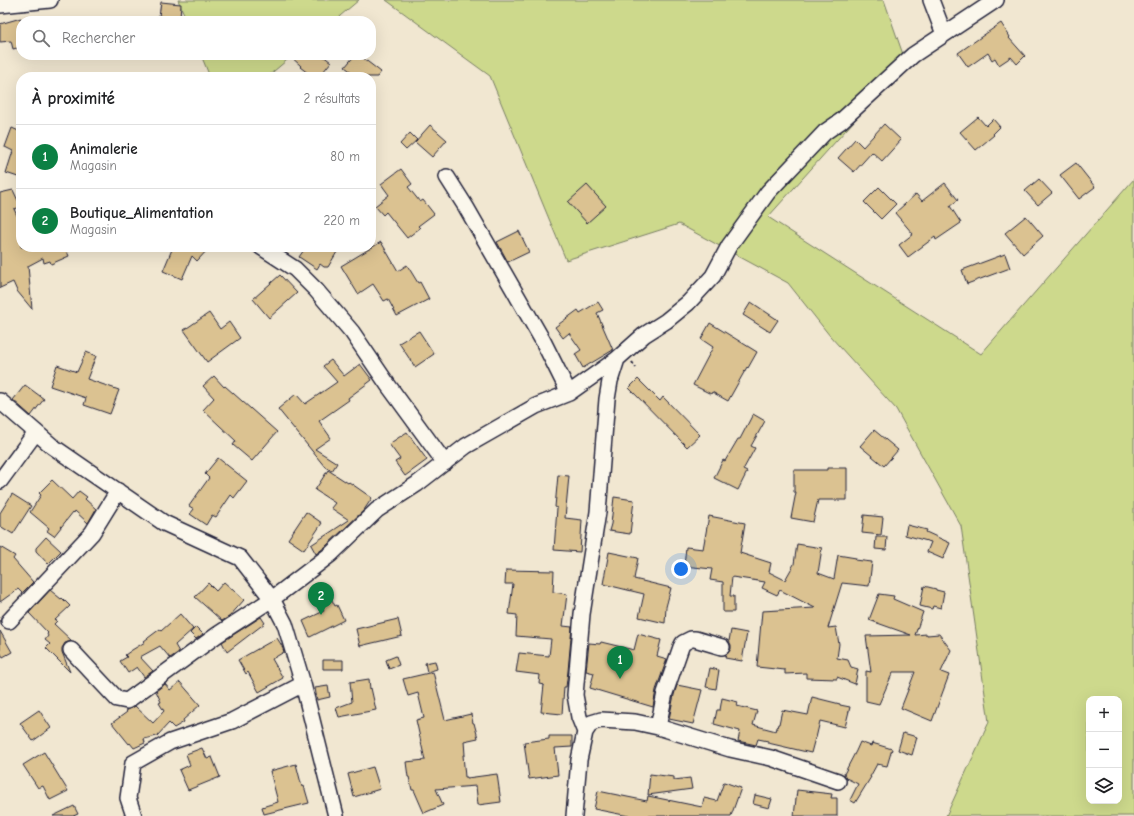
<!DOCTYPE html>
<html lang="fr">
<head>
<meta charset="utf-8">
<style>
	:root { --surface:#fff; --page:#f6f6f6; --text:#202124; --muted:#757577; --line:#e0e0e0; --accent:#0b8043 }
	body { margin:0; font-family:"Comic Neue",sans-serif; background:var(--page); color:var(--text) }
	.controls { position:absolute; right:12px; bottom:12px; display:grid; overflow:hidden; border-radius:8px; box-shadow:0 4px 16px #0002 }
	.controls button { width:36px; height:36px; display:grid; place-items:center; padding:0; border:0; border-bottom:1px solid var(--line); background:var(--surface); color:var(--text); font:20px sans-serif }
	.you { position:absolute; left:681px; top:569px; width:14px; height:14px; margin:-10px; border:3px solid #fff; border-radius:50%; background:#1a73e8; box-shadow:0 0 0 6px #1a73e833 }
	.badge { display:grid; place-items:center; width:26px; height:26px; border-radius:50%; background:var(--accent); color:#fff; font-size:13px; font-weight:700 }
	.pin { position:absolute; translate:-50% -33px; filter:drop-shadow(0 1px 2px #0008) }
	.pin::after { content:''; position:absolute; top:21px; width:14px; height:12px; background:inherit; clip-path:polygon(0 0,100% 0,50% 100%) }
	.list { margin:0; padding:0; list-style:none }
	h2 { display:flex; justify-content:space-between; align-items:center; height:52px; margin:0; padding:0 16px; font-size:17px }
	h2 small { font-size:13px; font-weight:400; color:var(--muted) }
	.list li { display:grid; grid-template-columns:26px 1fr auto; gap:12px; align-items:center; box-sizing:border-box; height:64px; padding:0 16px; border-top:1px solid var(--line) }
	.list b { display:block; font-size:15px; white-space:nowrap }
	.list p { margin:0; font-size:13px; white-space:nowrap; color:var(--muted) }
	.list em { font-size:13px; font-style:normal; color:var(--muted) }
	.icon { flex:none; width:22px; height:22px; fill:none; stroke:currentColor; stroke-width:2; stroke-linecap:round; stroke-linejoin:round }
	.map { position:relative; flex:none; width:1134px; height:816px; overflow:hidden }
	.search { position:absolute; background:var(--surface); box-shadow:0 4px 16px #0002; left:16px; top:16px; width:360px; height:44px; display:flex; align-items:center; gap:10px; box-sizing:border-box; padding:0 14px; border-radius:16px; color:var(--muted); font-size:15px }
	.panel { position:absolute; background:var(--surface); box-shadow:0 4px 16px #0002; left:16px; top:72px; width:360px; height:180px; border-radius:16px }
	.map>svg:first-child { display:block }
	.green { fill:#cdd98c; stroke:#787e64; fill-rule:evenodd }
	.building { fill:#dbc291; stroke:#22223b }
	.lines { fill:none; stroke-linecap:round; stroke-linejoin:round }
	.minor-casing { stroke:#22223b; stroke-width:18 }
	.path { stroke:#22223b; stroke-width:2; stroke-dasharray:3 3; stroke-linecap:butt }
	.minor { stroke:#fbf7ec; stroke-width:15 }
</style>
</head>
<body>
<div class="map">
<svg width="1134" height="816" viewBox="0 0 1134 816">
	<rect width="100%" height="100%" fill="#f1e7d1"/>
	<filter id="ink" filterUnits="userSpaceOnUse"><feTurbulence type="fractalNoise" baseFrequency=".025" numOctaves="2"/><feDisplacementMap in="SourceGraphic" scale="8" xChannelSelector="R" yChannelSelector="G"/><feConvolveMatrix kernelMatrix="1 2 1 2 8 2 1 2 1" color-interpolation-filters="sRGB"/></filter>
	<g filter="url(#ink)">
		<path class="green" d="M178 0H359L334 21H187Z
			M386 0H884L906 63 768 217 981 354 1134 179V816H946L989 722 961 526 896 409 830 336 788 283 679 224 566 260 490 76ZM1089 699H1119V801H1089Z
			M201 55H293L267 77H210Z"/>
		<path class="building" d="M161 2 181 4 180 19 159 16Z
			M21 18V47L13 49 11 41 0 42V24Z
			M1001 23 1010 37 1009 38 1025 56 1017 64 1011 57 999 65 995 58 992 60 988 53 968 67 958 53Z
			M289 55H322L331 62 319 77H313L300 67 301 66Z
			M355 55H359L381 72 377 77H358L345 67Z
			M978 117 986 126 993 119 1000 127 993 134 994 135 976 150 960 132Z
			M884 124 901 140 882 161 872 152 854 172 838 158 855 139 863 147Z
			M430 125 447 140 432 157 415 142Z
			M12 128 21 132V178L6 173 13 151 5 147Z
			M410 133 417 140 406 150 400 144Z
			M1076 163 1095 187 1079 199 1060 175Z
			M401 169 412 184 408 187 420 202 423 200 434 214 418 226 420 228 407 238 386 212 383 215 375 206 389 195 381 184Z
			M1039 179 1052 193 1038 205 1025 191Z
			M945 183 958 200 950 206 961 223 936 240 935 237 908 257 899 245 913 234 895 213 916 194 922 201Z
			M587 185 606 206 587 223 568 202Z
			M879 187 896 204 881 219 864 202Z
			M13 190 21 207 14 209 21 224V247H65L69 256 51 264 50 261 44 263 43 258 28 266 32 309 17 291 13 282 0 288V193Z
			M1026 216 1043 236 1023 254 1005 233Z
			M519 231 529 252 508 262 497 242Z
			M381 242 398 271 407 265 418 283 420 282 429 299 397 316 388 299 384 301 373 284 358 294 341 266Z
			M173 247H210L197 261 192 256 182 279 163 271Z
			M306 247H330L337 252 328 267H324L320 264 317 269 299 257Z
			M1005 254 1010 268 967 284 962 270Z
			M280 275 297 293 269 318 253 299Z
			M598 302 603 310 597 313 613 350 583 368 575 354 581 350 569 333 563 338 555 327 578 310 580 313Z
			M751 302 778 320 770 332 743 315Z
			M209 313 220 329 229 322 240 338 207 362 184 330Z
			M710 323 757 352 748 368 747 367 728 401 712 392 711 394 693 385 713 347 701 339Z
			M419 331 434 354 415 367 399 343Z
			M86 352 96 356 87 379 119 390 110 414 84 405 86 398 50 386 57 365 77 372Z
			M331 360 344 376 360 364 372 380 348 398 349 400 319 421 331 438 315 449 337 463 332 471 325 467 278 409 296 394 305 404 337 382 323 366Z
			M214 376 224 387 225 386 277 432 252 461 233 445 236 441 203 410 214 398 203 386Z
			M638 379 660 401 663 397 700 435 687 447 629 388Z
			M25 385 44 399 31 416 13 400Z
			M753 414 765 421 751 446 755 448 743 470 747 472 738 490 714 478 723 460 725 461 738 439H740Z
			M874 430 898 450 884 466 860 446Z
			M407 432 427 460 405 476 395 462 400 459 389 444Z
			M218 458 247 481 234 498 231 495 216 517 212 515 206 525 190 514 194 509 189 506 209 478 205 474Z
			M827 468H847V500H818L813 522 791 518 796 492H794V470H827Z
			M328 470 348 483 349 482 372 498 364 510 325 547 316 554 311 545 349 520 331 508 335 503 315 490Z
			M558 475 569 476 565 518 582 520 580 552 554 550 557 508 555 507Z
			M52 480 72 499 79 491 87 497 85 499 96 509 88 523 75 511 74 513 73 512 54 536 47 531 49 528 30 512 41 495 39 493Z
			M12 494 31 506 13 534 0 526V513Z
			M614 497 634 500 630 534 609 531 611 524Z
			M306 512 322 523 304 550 288 539Z
			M864 515 883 517 881 535 862 533Z
			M709 516 745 523 740 553 771 563 769 572 785 580 794 564 797 544 822 548 818 573 834 579 838 555 856 558 855 560 872 562 869 586 842 583 828 628 836 627 839 644 837 658 848 660 851 667 858 669 855 684 837 677V679L806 678V673L785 674V670L757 667 762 611 815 608 780 590 777 595 762 588 765 582 732 577 730 596H734V612H723V582L710 580 712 569 684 566 686 547 703 549Z
			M907 525 927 530 926 532 950 543 943 559 927 552 931 542 905 535Z
			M46 537 61 551 48 564 36 551V548Z
			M876 537H887L886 550 875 549Z
			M0 547 15 556 13 559 33 582 22 593 18 589 0 602Z
			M609 552 638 558 634 579 671 588 666 607 665 623 639 617 644 594 603 584Z
			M506 570 554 571 553 592 567 594 563 626 572 627 568 671 566 687H564L562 714 541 712 544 685 539 684 540 675 516 672 519 653 549 656 551 639 516 636 517 615 509 614 513 584H505Z
			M224 582 244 600 229 617 222 621 195 597 208 583 216 591Z
			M324 584 335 606 337 605 344 620 310 637 303 621 324 611 312 589Z
			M924 586 936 589V590L944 592 941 608 933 606 932 609 920 606Z
			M50 590 61 599 62 598 70 606 55 620 57 621 54 624 72 641 65 643 62 648V652L70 672 46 648 50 644 45 640 48 636 47 634 48 633 29 613Z
			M879 594 894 596 893 599 923 612 915 635 927 634V635L939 634 951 650 941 672 949 675 932 721 901 708 915 672H893L879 704 866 701V671L871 672 866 636 911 635 869 620Z
			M180 614 193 629 175 645 179 652 170 658 160 646 140 657 153 671 144 677 137 667 128 673 120 661 127 657 125 655 132 650 145 642 144 641 160 629 161 631Z
			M261 617 265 623 227 652 222 642Z
			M398 619 402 636 360 646 356 629Z
			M196 627 203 634 196 639 190 633Z
			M731 630 747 633 742 661 725 658 726 655 728 653 731 649V645L729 641Z
			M0 631 12 652 3 657 0 652Z
			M638 634 661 640 657 656 667 659 656 690 653 707 590 688 594 673 586 671 589 643 600 644 601 642 634 650Z
			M277 638 282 646 284 652 272 659 283 678 259 692 248 672 246 674 238 660Z
			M396 656 399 665 389 669 386 660Z
			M323 660H343V669H323Z
			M435 661 437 669 427 672 425 663Z
			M710 668 719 670 716 689 706 687Z
			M433 672 445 720 471 714 473 723H474L478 738 464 741 465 755H463L465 777H467V778L497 774 501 802 478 805 476 786 436 789 443 805 424 813 414 790H412L409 777H408L406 762 425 760 416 720 424 718 418 693 408 696 403 679Z
			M369 679 370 689 371 688 376 710 339 717 336 708 352 702 350 682Z
			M180 682 200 705 183 720 184 722 174 728 169 723 157 736 144 739 145 743 134 748 130 743 129 744 112 723 127 712 126 711 135 706 153 723 164 711 159 703 161 702 156 691 165 684 170 690Z
			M677 685 702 690 693 724 669 719 674 695Z
			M328 686 330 697 317 700 315 688Z
			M812 697 840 704V705L850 707 845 727 820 721 816 738H815L811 753 768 743V741L758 739 756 745 738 741 740 731 714 724 717 710H720L722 698 738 702 737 706 757 711 753 725 776 731 778 724H779L782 710 808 715Z
			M39 710 51 728 33 741 20 723Z
			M903 733 917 737 912 755 898 750Z
			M549 736H572V747L555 748 558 775 529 779 524 742 549 739Z
			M860 742 871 746 872 743 892 749 887 766 877 764 870 777H871L855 803 850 800 858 784 846 778 844 774 856 751Z
			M202 748 207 759 212 757 220 777 188 790 179 770 190 765 186 754Z
			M44 752 68 791 50 800 43 786 38 788 23 765Z
			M296 764 302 787 304 786 309 803 264 814 262 807 278 802 270 771Z
			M373 767 380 789 354 797 348 774Z
			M650 774 674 777V780L690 778 692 789 648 795Z
			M724 782 741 788 731 816H629L594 809 598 791 647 801 648 796 702 807 704 798 717 801Z
			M797 790 832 794 831 798H837V816H794Z
			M755 795 772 799 769 808 753 804Z
			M74 806 78 814 73 816H53Z"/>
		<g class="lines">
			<defs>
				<path id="minor" d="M931 0 944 34
					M0 5 50 0
					M447 177 466 207 543 341 569 393
					M261 247 295 269 316 290 352 332 388 385 445 463
					M0 401 52 446 164 523 240 558 272 599 285 624 303 684 336 816
					M0 481 36 432
					M9 621 92 533 118 491
					M71 650 117 699 127 701 217 635 272 599 331 554 377 510 417 484 466 446 536 406 569 393 617 359 644 335 666 321 688 303 713 276 729 246 768 192 825 132 841 121 913 55 996 0
					M658 727 665 693 681 647 683 643 691 639H695L722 647
					M585 732 579 717 575 695 582 614 598 512 607 399 610 381 617 359
					M134 816 128 798 133 763 170 742 232 721 303 684
					M574 816 579 760 585 732 591 723 601 720 635 722 658 727 730 749 771 758 838 781"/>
			</defs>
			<use href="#minor" class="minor-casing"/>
			<path class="path" d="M632 362 636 368"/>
			<use href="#minor" class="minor"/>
		</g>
	</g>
</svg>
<div class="controls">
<button>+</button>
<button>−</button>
<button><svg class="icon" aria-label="layers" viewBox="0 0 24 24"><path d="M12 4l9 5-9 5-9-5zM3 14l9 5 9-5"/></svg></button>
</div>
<div class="you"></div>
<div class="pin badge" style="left:620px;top:679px">1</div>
<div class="pin badge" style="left:321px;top:615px">2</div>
<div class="search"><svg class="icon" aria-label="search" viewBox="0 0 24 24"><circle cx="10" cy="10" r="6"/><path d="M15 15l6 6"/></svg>Rechercher</div>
<section class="panel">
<h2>À proximité<small>2 résultats</small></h2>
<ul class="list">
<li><span class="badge">1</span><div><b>Animalerie</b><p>Magasin</p></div><em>80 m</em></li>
<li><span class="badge">2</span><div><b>Boutique_Alimentation</b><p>Magasin</p></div><em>220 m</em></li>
</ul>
</section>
</div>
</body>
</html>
